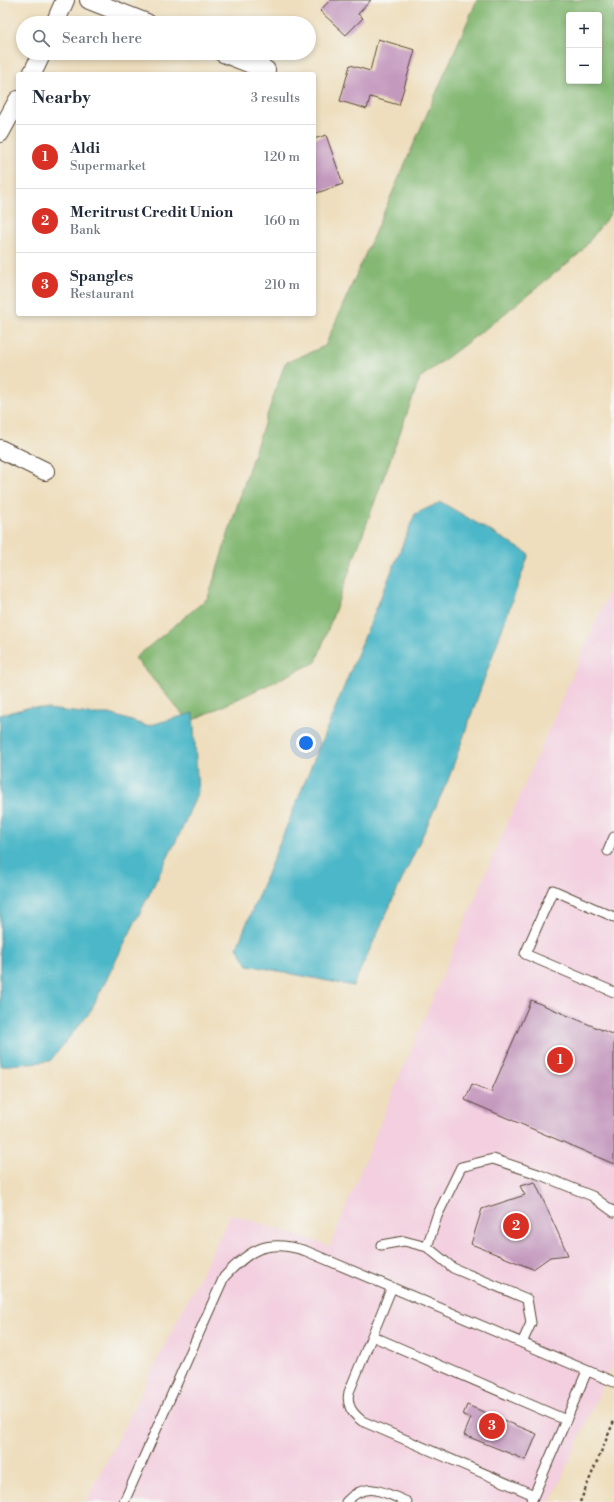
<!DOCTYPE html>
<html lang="en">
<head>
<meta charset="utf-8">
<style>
	:root { --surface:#fff; --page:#f6f6f7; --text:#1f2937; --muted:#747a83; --line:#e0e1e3; --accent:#d93025 }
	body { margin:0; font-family:"Libre Bodoni",serif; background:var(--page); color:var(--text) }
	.controls { position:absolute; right:12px; top:12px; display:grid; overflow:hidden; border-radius:4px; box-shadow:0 2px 6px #0003 }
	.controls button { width:36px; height:36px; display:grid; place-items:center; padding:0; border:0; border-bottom:1px solid var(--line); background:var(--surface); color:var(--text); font:20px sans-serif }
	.you { position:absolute; left:306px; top:743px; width:14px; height:14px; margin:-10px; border:3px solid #fff; border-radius:50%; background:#1a73e8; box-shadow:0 0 0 6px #1a73e833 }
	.badge { display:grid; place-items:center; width:26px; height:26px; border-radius:50%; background:var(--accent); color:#fff; font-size:13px; font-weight:700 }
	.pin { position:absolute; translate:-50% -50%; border:2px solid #fff; box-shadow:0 1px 4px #0006 }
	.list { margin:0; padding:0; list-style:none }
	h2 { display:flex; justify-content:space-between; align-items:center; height:52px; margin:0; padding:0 16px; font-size:17px }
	h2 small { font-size:13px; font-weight:400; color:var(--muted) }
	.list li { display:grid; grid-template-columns:26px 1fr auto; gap:12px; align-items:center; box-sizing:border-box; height:64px; padding:0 16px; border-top:1px solid var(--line) }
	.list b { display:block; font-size:15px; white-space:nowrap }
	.list p { margin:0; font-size:13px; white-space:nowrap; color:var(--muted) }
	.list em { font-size:13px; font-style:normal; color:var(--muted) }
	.icon { flex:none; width:22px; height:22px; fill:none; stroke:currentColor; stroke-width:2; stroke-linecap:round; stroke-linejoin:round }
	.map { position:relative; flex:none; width:614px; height:1502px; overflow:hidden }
	.search { position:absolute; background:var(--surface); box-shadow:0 2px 6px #0003; left:16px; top:16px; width:300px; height:44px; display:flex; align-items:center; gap:10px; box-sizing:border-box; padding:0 14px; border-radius:22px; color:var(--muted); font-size:15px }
	.panel { position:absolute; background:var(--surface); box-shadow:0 2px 6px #0003; left:16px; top:72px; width:300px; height:244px; border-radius:4px }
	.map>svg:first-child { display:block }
	.built { fill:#f3cfdf }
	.forest { fill:#84b873; stroke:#607148; fill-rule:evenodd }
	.water { fill:#4bb7c8; stroke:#437073 }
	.building { fill:#c499be }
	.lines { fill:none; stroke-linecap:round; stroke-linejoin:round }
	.service-casing { stroke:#564536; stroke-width:11 }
	.minor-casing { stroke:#564536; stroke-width:20 }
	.path { stroke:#564536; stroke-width:2.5; stroke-dasharray:3 3; stroke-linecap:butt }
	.service { stroke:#fff; stroke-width:9 }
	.minor { stroke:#fff; stroke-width:18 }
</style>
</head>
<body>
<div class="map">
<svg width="614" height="1502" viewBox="0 0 614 1502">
	<rect width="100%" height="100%" fill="#f6f6f2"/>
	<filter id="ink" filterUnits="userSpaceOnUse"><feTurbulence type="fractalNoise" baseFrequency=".025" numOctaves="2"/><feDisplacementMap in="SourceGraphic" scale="8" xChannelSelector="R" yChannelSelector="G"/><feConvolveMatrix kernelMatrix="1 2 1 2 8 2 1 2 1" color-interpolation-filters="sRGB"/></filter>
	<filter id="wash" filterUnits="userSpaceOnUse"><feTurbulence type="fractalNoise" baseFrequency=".012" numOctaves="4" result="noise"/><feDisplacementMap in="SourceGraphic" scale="16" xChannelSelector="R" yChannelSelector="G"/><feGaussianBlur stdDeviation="0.9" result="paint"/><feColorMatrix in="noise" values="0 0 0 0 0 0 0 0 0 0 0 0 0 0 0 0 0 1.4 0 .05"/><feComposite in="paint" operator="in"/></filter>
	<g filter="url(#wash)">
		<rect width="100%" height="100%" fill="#eedebd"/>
		<path class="built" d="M614 580V1360L551 1502H86L231 1214 330 1246 395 1087 494 854Z"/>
		<path class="forest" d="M477 0H614V209L580 253 489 326 420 378 316 662 189 722 135 658 208 598 251 462 285 363 325 346ZM569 15H599V81H569Z"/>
		<path class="water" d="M441 502 529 554 448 780 353 986 248 965 237 947 415 514Z
			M31 707 90 714H110L147 726 193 713 198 791 182 829 90 1012 50 1061 0 1066V715Z"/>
		<g id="blocks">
			<path class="building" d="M330 0H371L358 14 363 18 346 35 320 11Z
				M378 39 415 50 399 105 370 97 367 109 340 101 350 65 370 71Z
				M326 135 343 184 314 194V139Z
				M531 1000 614 1035V1164L465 1100 472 1084 491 1092Z
				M535 1182 568 1255 550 1257 533 1269 471 1244 482 1209 525 1195 520 1186Z
				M467 1405 537 1434 526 1460 464 1435 471 1418 463 1415Z"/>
		</g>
	</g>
	<g filter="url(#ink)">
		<use href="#blocks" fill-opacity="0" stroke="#564536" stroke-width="1"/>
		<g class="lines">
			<defs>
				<path id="service" d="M608 851 614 837
					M614 917 553 890 525 954 614 992
					M381 1245 404 1241 427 1247
					M392 1287 349 1392C346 1405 352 1413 362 1421L534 1495
					M372 1336 566 1420
					M522 1343 531 1323 527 1299 453 1268 427 1247 437 1216 461 1167 493 1159 538 1174 592 1196 614 1212
					M124 1502 224 1277C250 1249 267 1238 306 1251L614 1382
					M346 1502C367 1480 383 1492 407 1502
					M531 1502 587 1371"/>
				<path id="minor" d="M89 0 147 23
					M55 23 65 0
					M223 53 266 70
					M32 74 42 53
					M0 133 18 100
					M0 449 45 471"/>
			</defs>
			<use href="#service" class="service-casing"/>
			<use href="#minor" class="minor-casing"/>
			<path class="path" d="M580 1502 614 1421"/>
			<use href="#service" class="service"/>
			<use href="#minor" class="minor"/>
		</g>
	</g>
</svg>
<div class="controls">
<button>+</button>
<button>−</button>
</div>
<div class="you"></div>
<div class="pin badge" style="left:560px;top:1060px">1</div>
<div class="pin badge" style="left:516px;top:1226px">2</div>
<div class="pin badge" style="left:492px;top:1426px">3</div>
<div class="search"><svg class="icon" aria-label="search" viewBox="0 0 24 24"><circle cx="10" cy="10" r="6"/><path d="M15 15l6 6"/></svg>Search here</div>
<section class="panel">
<h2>Nearby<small>3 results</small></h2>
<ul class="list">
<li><span class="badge">1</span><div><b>Aldi</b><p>Supermarket</p></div><em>120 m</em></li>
<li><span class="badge">2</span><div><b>Meritrust Credit Union</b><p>Bank</p></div><em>160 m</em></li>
<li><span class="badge">3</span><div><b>Spangles</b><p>Restaurant</p></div><em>210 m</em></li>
</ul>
</section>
</div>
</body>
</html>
